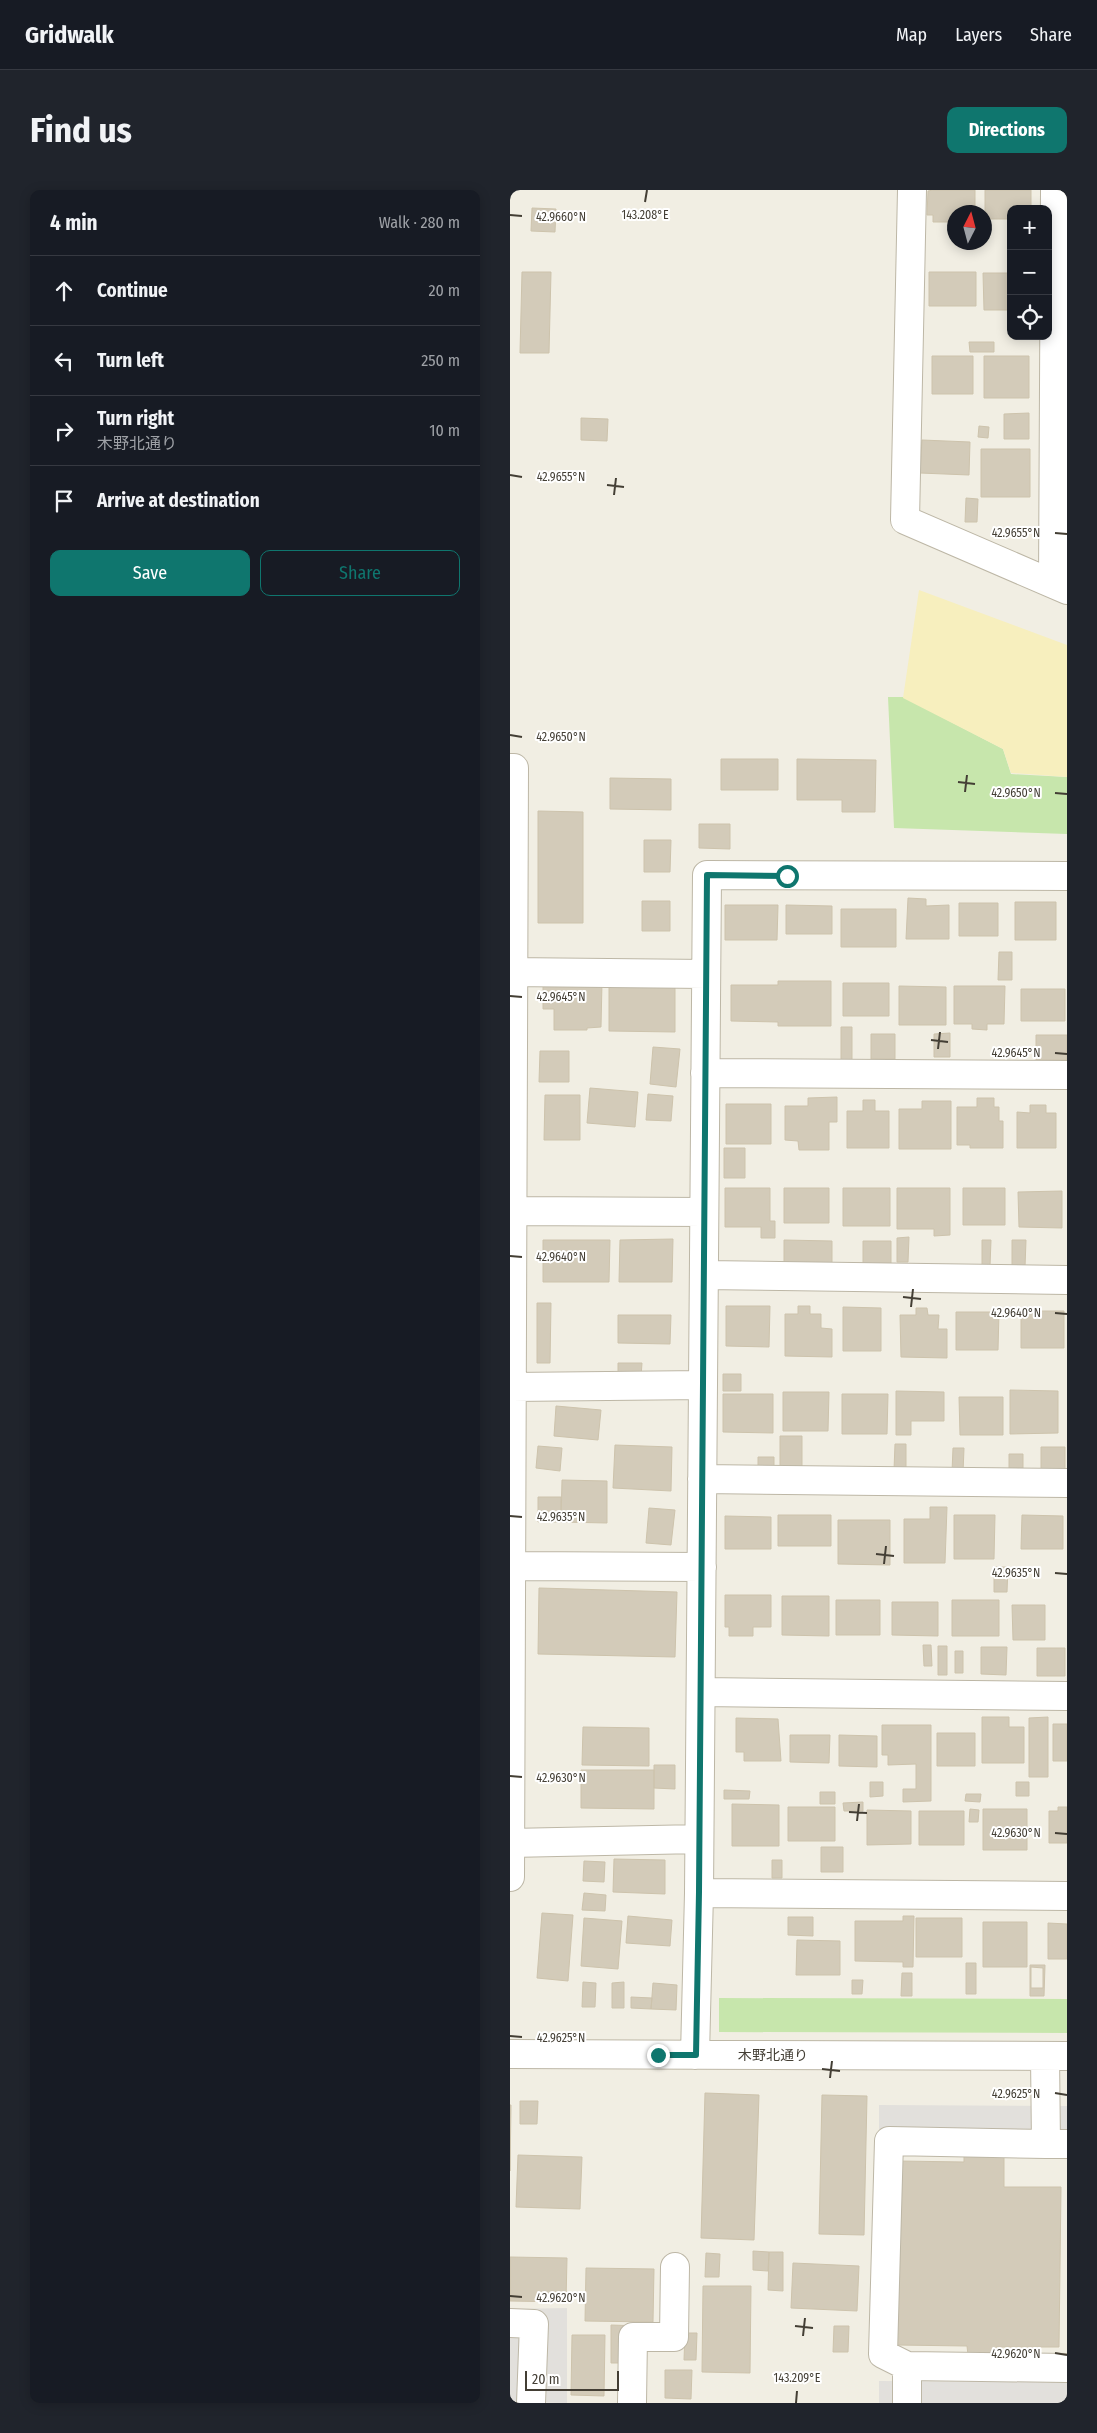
<!DOCTYPE html>
<html lang="en">
<head>
<meta charset="utf-8">
<style>
	:root { --surface:#171b24; --page:#20242c; --text:#f1f3f6; --muted:#9ea1a6; --line:#363941; --accent:#0f766e }
	body { margin:0; font-family:"Fira Sans Condensed","Noto Sans JP",sans-serif; background:var(--page); color:var(--text) }
	.controls { position:absolute; right:15px; top:15px; display:grid; overflow:hidden; border-radius:10px; box-shadow:0 2px 12px #0003 }
	.controls button { width:45px; height:45px; display:grid; place-items:center; padding:0; border:0; border-bottom:1px solid var(--line); background:var(--surface); color:var(--text); font:25px sans-serif }
	.compass { position:absolute; left:437px; top:15px; width:45px; height:45px; border-radius:50%; background:var(--surface); box-shadow:0 2px 12px #0003; rotate:6deg }
	.scale { position:absolute; left:15px; bottom:12px; width:94px; box-sizing:border-box; padding-left:5px; border:2px solid #433e34; border-top:0; font-size:14px; line-height:18px; white-space:nowrap; color:#433e34; -webkit-text-stroke:4px #fff; paint-order:stroke }
	.stop { position:absolute; width:15px; height:15px; margin:-11px; border:4px solid #0f766e; border-radius:50%; background:#fff }
	.stop.end { background:#0f766e; border-color:#fff; box-shadow:0 1px 5px #0008 }
	.list { margin:0; padding:0; list-style:none }
	h2 { display:flex; justify-content:space-between; align-items:center; height:65px; margin:0; padding:0 20px; font-size:21px }
	h2 small { font-size:16px; font-weight:400; color:var(--muted) }
	.list li { display:grid; grid-template-columns:32px 1fr auto; gap:15px; align-items:center; box-sizing:border-box; height:70px; padding:0 20px; border-top:1px solid var(--line) }
	.list b { display:block; font-size:19px; white-space:nowrap }
	.list p { margin:0; font-size:16px; white-space:nowrap; color:var(--muted) }
	.list em { font-size:16px; font-style:normal; color:var(--muted) }
	.actions { display:flex; gap:10px; padding:15px 20px }
	.actions a { flex:1; padding:11px 0; border:1px solid var(--accent); border-radius:10px; text-align:center; font-size:18px; color:var(--accent) }
	.actions .main { background:var(--accent); color:#fff }
	.icon { flex:none; width:28px; height:28px; fill:none; stroke:currentColor; stroke-width:2; stroke-linecap:round; stroke-linejoin:round }
	.map { position:relative; flex:none; width:557px; height:2213px; overflow:hidden; border-radius:10px }
	header { display:flex; align-items:center; gap:30px; box-sizing:border-box; height:70px; padding:0 25px; background:var(--surface); border-bottom:1px solid var(--line) }
	header strong { font-size:24px }
	nav { display:flex; gap:28px; margin-inline-start:auto; font-size:18px }
	.intro { display:flex; align-items:center; justify-content:space-between; box-sizing:border-box; height:120px; padding:0 30px }
	h1 { margin:0; font-size:35px }
	.button { padding:12px 22px; border-radius:10px; background:var(--accent); color:#fff; font-size:18px; font-weight:700 }
	main { display:flex; gap:30px; padding:0 30px }
	aside { flex:1; background:var(--surface); border-radius:10px; box-shadow:0 2px 12px #0003 }
	.map>svg:first-child { display:block }
	.green { fill:#c7e6ac }
	.sand { fill:#f7efbe }
	.parking { fill:#e2e0dc }
	.building { fill:#d3cbb9; stroke:#cdc3ac; fill-rule:evenodd }
	.lines { fill:none; stroke-linecap:round; stroke-linejoin:round }
	.minor-casing { stroke:#bdb7a6; stroke-width:30 }
	.minor { stroke:#fff; stroke-width:28 }
	.route { stroke:#0f766e; stroke-width:6 }
	.ticks { fill:none; stroke:#433e34; stroke-width:2 }
	.labels { text-anchor:middle; stroke-width:4; stroke-linejoin:round; paint-order:stroke }
	.street-label { font-size:14px; fill:#433e34; stroke:#fff }
	.ticks-label { font-size:12px; text-anchor:middle; fill:#433e34; stroke:#fff; stroke-width:4; stroke-linejoin:round; paint-order:stroke }
</style>
</head>
<body>
<header>
<strong>Gridwalk</strong>
<nav><a>Map</a><a>Layers</a><a>Share</a></nav>
</header>
<div class="intro"><h1>Find us</h1><a class="button">Directions</a></div>
<main>
<aside>
<h2>4 min<small>Walk · 280 m</small></h2>
<ul class="list">
<li><svg class="icon" aria-label="ahead" viewBox="0 0 24 24"><path d="M12 20V5M6 11l6-6 6 6"/></svg><div><b>Continue</b></div><em>20 m</em></li>
<li><svg class="icon" aria-label="left" viewBox="0 0 24 24"><path d="M17 20v-9H6M10 6l-5 5 5 5"/></svg><div><b>Turn left</b></div><em>250 m</em></li>
<li><svg class="icon" aria-label="right" viewBox="0 0 24 24"><path d="M7 20v-9h11M14 6l5 5-5 5"/></svg><div><b>Turn right</b><p>木野北通り</p></div><em>10 m</em></li>
<li><svg class="icon" aria-label="arrive" viewBox="0 0 24 24"><path d="M6 21V4h12l-3 4 3 4H6"/></svg><div><b>Arrive at destination</b></div></li>
</ul>
<div class="actions"><a class="main">Save</a><a>Share</a></div>
</aside>
<div class="map">
<svg width="557" height="2213" viewBox="0 0 557 2213">
	<rect width="100%" height="100%" fill="#f1eee3"/>
	<path class="green" d="M378 507H393L493 559 501 584 557 587V644L384 638Z
		M209 1808 557 1809V1843L209 1842Z"/>
	<path class="sand" d="M409 400 557 455V587L501 583 493 559 393 508Z"/>
	<path class="parking" d="M369 1915 557 1916V1946L369 1944Z
		M57 2118V2213L0 2212V2119Z
		M369 2191 557 2192V2213H369Z"/>
	<path class="building" d="M423 0H465V22H444V32H423V25H417L418 1Z
		M475 0H521V19H501V29H475Z
		M22 18 46 19 45 42 21 41Z
		M12 82H41L39 163H10Z
		M419 82H466V116H419Z
		M473 83H501V120H474Z
		M459 152H484V162H460Z
		M422 166H463V204H422Z
		M474 166H519V208H474Z
		M519 223V249H494V224Z
		M71 228 98 229 97 251 71 250Z
		M469 236 479 237 478 248 468 247Z
		M412 250 460 252 459 285 410 283Z
		M471 259H520V307H471Z
		M456 308 468 309 467 332H455Z
		M211 569H268V600H211Z
		M287 569 366 570 365 622H332V610H287Z
		M100 588 161 589V620L100 619Z
		M28 621 73 622V733H28Z
		M189 634H220V659L189 658Z
		M134 650H161L160 682H134Z
		M398 708 416 709V716L439 715V749H396Z
		M132 711H160V741H132Z
		M505 712H546V750H505Z
		M449 713H488V746H449Z
		M215 715H268L267 750H215Z
		M276 715 322 716V744H276Z
		M331 719H386V757H331Z
		M489 762H502V790H488Z
		M33 790 92 792 91 837 77 838V840H44V819H33Z
		M268 791H321V836H268V832L221 831V795H268Z
		M333 793H379V826H333Z
		M99 796H165V842L99 841Z
		M389 796 436 797V835H389Z
		M444 796H495L494 834H477V840L462 839V834H444Z
		M511 799H555V831H511Z
		M331 837H342V870H331Z
		M440 843V867H424V844Z
		M361 844H385V869H361Z
		M526 845H557V870H526Z
		M143 857 170 859 166 897 140 894Z
		M30 861H59V892H29Z
		M80 898 128 902 125 937 77 933Z
		M138 904 163 906 161 931 136 930Z
		M35 905H70V950H34Z
		M327 907V932H319V960H289L288 951 275 950V916H298V908Z
		M467 908H484V917H489V931H493V958H460V955H447V917H467Z
		M353 910H365V921H379V958H337V921H353Z
		M412 911H441V959H389V919H412Z
		M216 914H261V954H216Z
		M520 915H536V923H546V958H507V922L520 923Z
		M214 958H235V988H214Z
		M215 998H260V1031H265V1048H251V1037H215Z
		M274 998H319V1033H274Z
		M333 998H380V1036H333Z
		M387 998H440V1045L424 1046V1039H387Z
		M453 998H495V1035H453Z
		M552 1001V1038L509 1037 508 1002Z
		M399 1047 398 1072H387V1048Z
		M163 1049 162 1092H109L110 1050Z
		M33 1050H100L99 1092H33Z
		M274 1050 322 1051V1074H274Z
		M472 1050H481L480 1076 472 1075Z
		M502 1050H516L515 1077 502 1076Z
		M353 1051H381V1074H353Z
		M27 1113H41L40 1173H27Z
		M216 1116H260L259 1157 216 1156Z
		M288 1116H300V1124H311V1138L322 1139V1167L275 1166V1124H288Z
		M333 1117 371 1118V1161H333Z
		M406 1118H417L418 1125H429L428 1139H437V1168L391 1167 390 1125H406Z
		M511 1121H554V1158H511Z
		M446 1122H489L488 1160H446Z
		M108 1125H161L160 1154 108 1153Z
		M108 1173H132L131 1187H108Z
		M213 1184H231V1201H213Z
		M500 1200 548 1201V1243L500 1244Z
		M386 1201 434 1202V1231H401V1245H386Z
		M273 1202H319L318 1241H273Z
		M213 1204H263V1243L213 1242Z
		M332 1204H378L377 1244H332Z
		M449 1207H493V1245H450Z
		M46 1216 91 1220 88 1250 44 1246Z
		M270 1246H292V1277H270Z
		M385 1254H396V1279L384 1280Z
		M105 1255 162 1257 161 1301 103 1298Z
		M28 1256 52 1258 50 1281 26 1278Z
		M531 1257H555V1281H531Z
		M443 1258H454L453 1283 442 1282Z
		M499 1264H513V1278H499Z
		M248 1267H264V1277H248Z
		M52 1290 97 1291V1333L51 1332Z
		M28 1307H51V1332H28Z
		M420 1317H437L435 1373H394V1329H420Z
		M139 1318 165 1320 161 1355 136 1353Z
		M268 1325H321V1356H268Z
		M444 1325H485L484 1369H444Z
		M512 1325 553 1326V1359H511Z
		M215 1326 261 1327V1359H215Z
		M328 1330H380V1375L328 1374Z
		M484 1377H498L497 1402H484Z
		M29 1398 167 1402 165 1467 28 1464Z
		M215 1405H261V1437H243V1446H219V1437H215Z
		M272 1406H319V1446L272 1445Z
		M326 1410H370V1445H326Z
		M442 1410H489V1446H442Z
		M382 1412H428V1446L382 1445Z
		M502 1415H535V1450H503Z
		M413 1455H421L422 1476H414Z
		M428 1456H437V1485H428Z
		M471 1457H497L496 1485 471 1484Z
		M527 1458H555V1486H527Z
		M445 1461H453V1483H445Z
		M472 1527H499V1537H514V1573H472Z
		M538 1527V1587H519V1528Z
		M226 1528 268 1529 271 1571H234V1562H226Z
		M543 1534H557V1571H543Z
		M372 1535H421V1611L393 1612V1599H406V1574L378 1575V1565H372Z
		M73 1537 139 1538V1576L72 1575Z
		M427 1543H465V1576H427Z
		M280 1545H320L319 1573 280 1572Z
		M329 1545 367 1546V1577L329 1576Z
		M144 1575H165V1599L144 1598Z
		M71 1580H144V1619L71 1618Z
		M360 1592H373V1606L360 1607Z
		M506 1592H519V1606H506Z
		M214 1600 240 1601 239 1609H214Z
		M310 1602H325V1614H310Z
		M456 1604H471L470 1612 455 1611Z
		M353 1612V1621H334L333 1613Z
		M222 1614 269 1615V1656H222Z
		M278 1617H325V1651H278Z
		M548 1617H557V1653H539V1621H548Z
		M460 1619 469 1620 468 1632H459Z
		M473 1619H517V1660H473Z
		M357 1620 401 1621V1654L357 1655Z
		M409 1621H454V1655H409Z
		M311 1657H333V1682H311Z
		M104 1669 155 1670V1704L103 1702Z
		M262 1670H272V1688H262Z
		M74 1671 95 1672 94 1692 73 1691Z
		M74 1703 96 1705 95 1721 72 1720Z
		M32 1723 63 1725 58 1791 27 1788Z
		M118 1726 162 1730 160 1756 116 1753Z
		M393 1726H404L403 1777H393V1772L345 1771V1731H393Z
		M278 1727H303V1746L278 1745Z
		M74 1728 112 1731 108 1779 71 1776Z
		M406 1728H452V1767H406Z
		M473 1732H517V1777H473Z
		M538 1733 557 1734V1769H538Z
		M287 1750 330 1751V1785H286Z
		M456 1773H466V1804H456Z
		M520 1775H535L534 1806H520ZM521 1777 533 1778V1798H521Z
		M392 1783H402V1806H391Z
		M342 1790H353L352 1804H342Z
		M73 1792 86 1793 85 1817H72Z
		M114 1792V1818H102V1793Z
		M143 1793 167 1795 166 1820 141 1819Z
		M121 1807 142 1808 141 1819 121 1818Z
		M195 1903 249 1905 244 2050 191 2048Z
		M312 1905 357 1906 354 2045 309 2044Z
		M10 1911H28L27 1934H10Z
		M0 1915H1L0 1981Z
		M454 1962H494V1997H551L549 2157H486V2166L458 2165 457 2156 387 2155 389 1971 454 1972Z
		M8 1965 72 1967 70 2019 6 2017Z
		M243 2061 259 2062 258 2081 243 2080Z
		M259 2062H273V2101L258 2100Z
		M196 2063 210 2064 209 2087H195Z
		M0 2067 57 2068 56 2112 0 2111Z
		M283 2073 349 2076 347 2121 281 2118Z
		M76 2078 144 2079 143 2132 75 2131Z
		M193 2096H241L240 2183 192 2182Z
		M101 2135 130 2136V2173H101Z
		M324 2136H339L338 2162H323Z
		M175 2143H187L186 2170H174Z
		M62 2145H95L94 2206 61 2205Z
		M155 2180H182L181 2209 155 2208Z"/>
	<g class="lines">
		<defs>
			<path id="minor" d="M402 0 395 330 557 400
				M543 394 545 0
				M0 578H4L0 1687
				M0 782 196 784
				M195 883 557 885
				M0 1021 194 1022
				M194 1085 557 1090
				M2 1197 193 1195
				M192 1289 557 1293
				M2 1376 192 1377
				M191 1502 557 1506
				M0 1653 189 1649
				M189 1703 557 1706
				M0 1864 557 1866
				M185 1865 189 1703 197 685 557 686
				M535 1866 536 1954H557
				M0 2133 24 2134 21 2213
				M397 2176 373 2164 379 1951 536 1954
				M122 2213 123 2147H164L165 2077
				M397 2213V2176L557 2178"/>
		</defs>
		<use href="#minor" class="minor-casing"/>
		<use href="#minor" class="minor"/>
	</g>
	<g class="lines">
		<path class="route" d="M148 1865H186L189 1702 197 685 277 686"/>
	</g>
	<path class="ticks" d="M135 12 137 0M0 25 12 26M0 285 12 287M97 295 114 297M104 305 106 288M545 343 557 344M0 545 12 547M448 592 465 594M455 602 457 585M545 603 557 604M0 806 12 807M421 850 438 852M428 859 430 842M545 863 557 864M0 1066 12 1067M393 1107 411 1109M401 1117 403 1099M545 1123 557 1124M0 1326 12 1327M366 1364 384 1366M374 1374 376 1356M545 1383 557 1384M0 1586 12 1587M339 1622 357 1623M347 1631 349 1614M545 1643 557 1644M0 1846 12 1847M312 1879 330 1881M320 1888 322 1871M545 1903 557 1905M0 2106 12 2107M285 2136 303 2138M293 2146 295 2128M545 2163 557 2165M286 2213 287 2201"/>
	<g class="labels">
		<g class="street-label">
			<text x="263" y="1870">木野北通り</text>
		</g>
	</g>
	<g class="ticks-label">
		<text x="135" y="29">143.208°E</text>
		<text x="51" y="31">42.9660°N</text>
		<text x="51" y="291">42.9655°N</text>
		<text x="506" y="347">42.9655°N</text>
		<text x="51" y="551">42.9650°N</text>
		<text x="506" y="607">42.9650°N</text>
		<text x="51" y="811">42.9645°N</text>
		<text x="506" y="867">42.9645°N</text>
		<text x="51" y="1071">42.9640°N</text>
		<text x="506" y="1127">42.9640°N</text>
		<text x="51" y="1331">42.9635°N</text>
		<text x="506" y="1387">42.9635°N</text>
		<text x="51" y="1592">42.9630°N</text>
		<text x="506" y="1647">42.9630°N</text>
		<text x="51" y="1852">42.9625°N</text>
		<text x="506" y="1908">42.9625°N</text>
		<text x="51" y="2112">42.9620°N</text>
		<text x="506" y="2168">42.9620°N</text>
		<text x="287" y="2192">143.209°E</text>
	</g>
</svg>
<div class="controls">
<button>+</button>
<button>−</button>
<button><svg class="icon" aria-label="locate" viewBox="0 0 24 24"><circle cx="12" cy="12" r="6"/><path d="M12 2v4M12 18v4M2 12h4M18 12h4"/></svg></button>
</div>
<svg class="compass" viewBox="-18 -18 36 36"><path d="M0-13l5 13h-10z" fill="#e53935"/><path d="M0 13l5-13h-10z" fill="#9ea1a6"/></svg>
<div class="scale">20 m</div>
<div class="stop" style="left:277px;top:686px"></div>
<div class="stop end" style="left:148px;top:1865px"></div>
</div>
</main>
</body>
</html>
